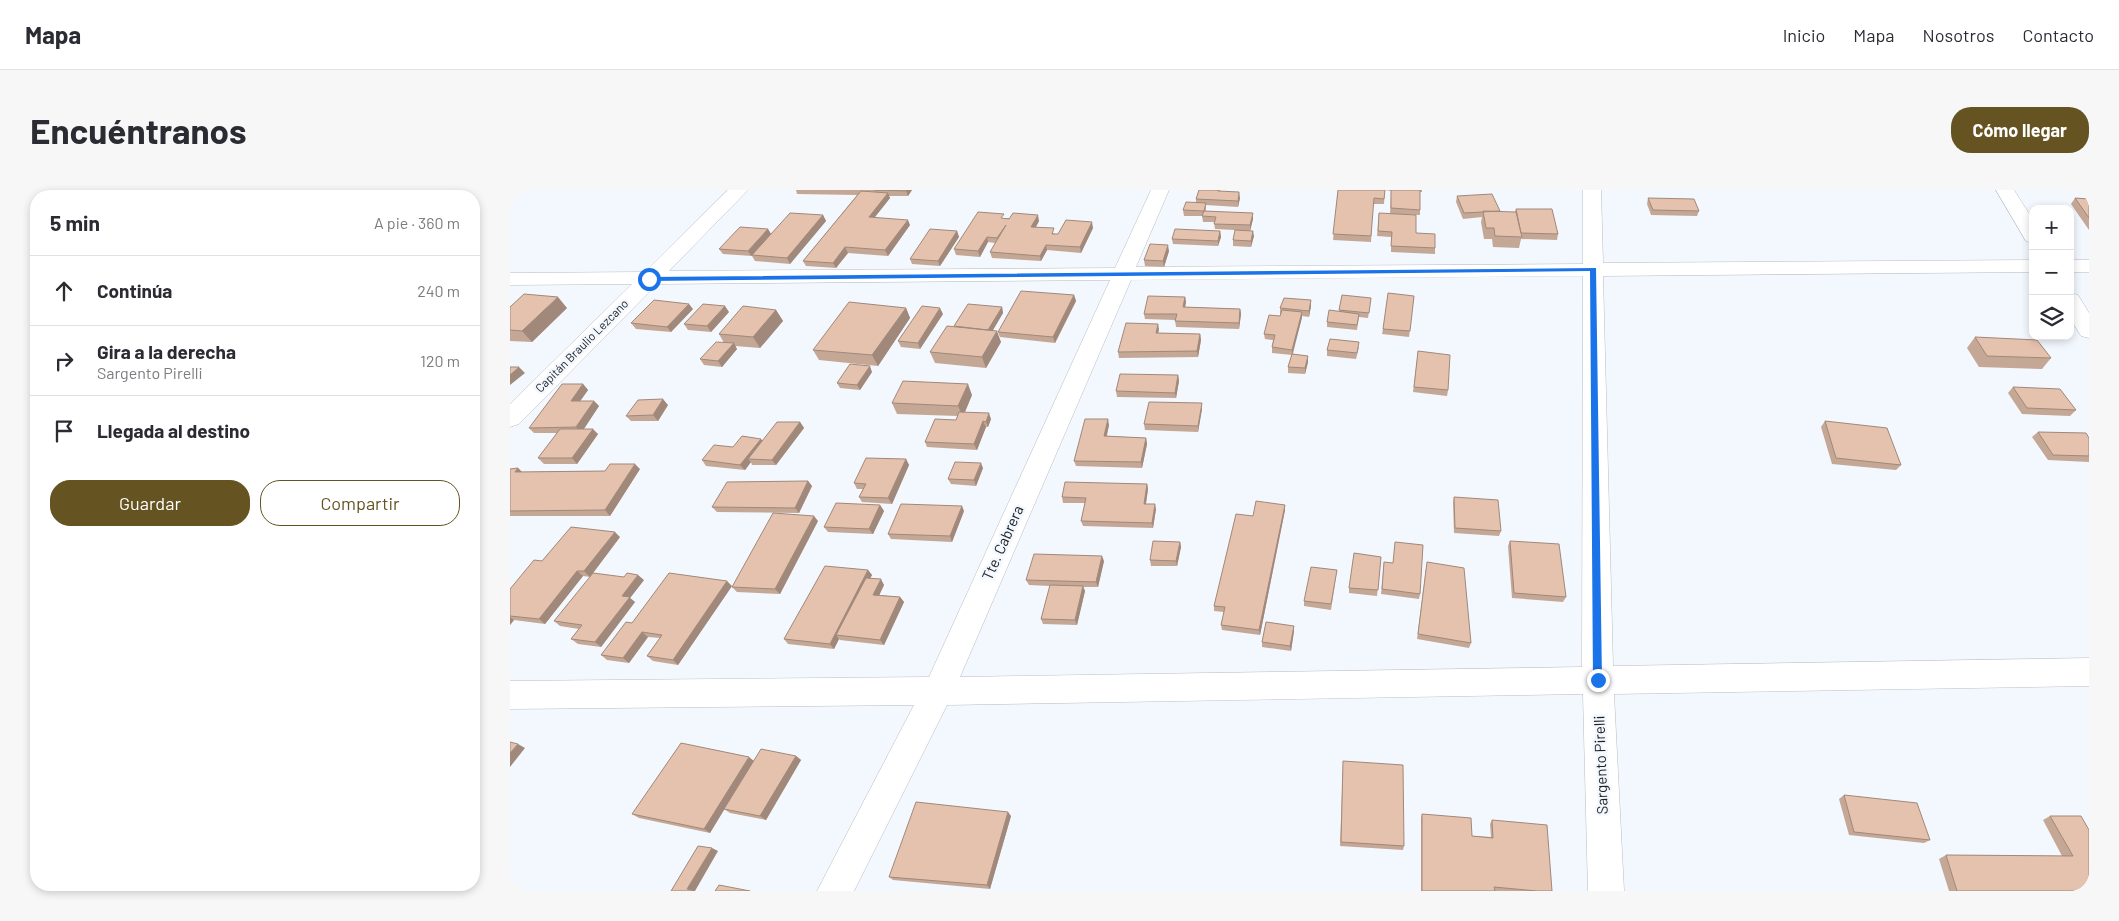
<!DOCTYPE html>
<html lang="es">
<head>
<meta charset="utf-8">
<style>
	:root { --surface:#fff; --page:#f7f7f7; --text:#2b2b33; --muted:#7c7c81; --line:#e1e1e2; --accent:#655422 }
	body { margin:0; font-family:Barlow,sans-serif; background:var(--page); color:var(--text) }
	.controls { position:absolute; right:15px; top:15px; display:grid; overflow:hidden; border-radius:10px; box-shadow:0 2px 8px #0003 }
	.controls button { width:45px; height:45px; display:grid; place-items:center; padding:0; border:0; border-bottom:1px solid var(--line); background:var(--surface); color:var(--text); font:25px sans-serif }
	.stop { position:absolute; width:15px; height:15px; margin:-11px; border:4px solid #1a73e8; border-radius:50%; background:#fff }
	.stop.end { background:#1a73e8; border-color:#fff; box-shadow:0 1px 5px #0008 }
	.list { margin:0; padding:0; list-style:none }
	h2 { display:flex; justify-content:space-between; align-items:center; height:65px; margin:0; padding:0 20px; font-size:21px }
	h2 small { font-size:16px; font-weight:400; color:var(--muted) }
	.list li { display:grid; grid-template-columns:32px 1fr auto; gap:15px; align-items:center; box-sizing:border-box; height:70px; padding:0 20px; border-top:1px solid var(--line) }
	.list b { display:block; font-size:19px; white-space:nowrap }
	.list p { margin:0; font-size:16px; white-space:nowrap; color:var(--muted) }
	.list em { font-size:16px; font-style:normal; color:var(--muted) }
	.actions { display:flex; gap:10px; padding:15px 20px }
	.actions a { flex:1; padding:11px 0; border:1px solid var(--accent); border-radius:20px; text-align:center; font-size:18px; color:var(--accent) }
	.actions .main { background:var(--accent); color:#fff }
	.icon { flex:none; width:28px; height:28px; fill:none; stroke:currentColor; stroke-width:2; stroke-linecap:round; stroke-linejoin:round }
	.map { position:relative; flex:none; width:1579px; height:701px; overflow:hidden; border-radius:20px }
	header { display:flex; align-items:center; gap:30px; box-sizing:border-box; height:70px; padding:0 25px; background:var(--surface); border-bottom:1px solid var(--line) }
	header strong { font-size:24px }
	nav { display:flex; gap:28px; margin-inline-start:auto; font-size:18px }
	.intro { display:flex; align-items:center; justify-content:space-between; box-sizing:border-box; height:120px; padding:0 30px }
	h1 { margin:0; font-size:35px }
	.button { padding:12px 22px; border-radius:20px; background:var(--accent); color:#fff; font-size:18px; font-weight:700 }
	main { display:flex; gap:30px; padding:0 30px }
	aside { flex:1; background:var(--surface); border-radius:20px; box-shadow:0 2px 8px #0003 }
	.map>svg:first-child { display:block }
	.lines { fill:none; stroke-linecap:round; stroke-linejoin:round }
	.minor-casing { stroke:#b8bcc3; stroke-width:1 }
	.minor { fill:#fff; fill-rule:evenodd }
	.wall { fill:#c5a796 }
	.shaded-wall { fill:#a0887a }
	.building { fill:#e5c2ae; stroke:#a0887a }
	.route { fill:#1a73e8 }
	.labels { text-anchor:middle; stroke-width:5; stroke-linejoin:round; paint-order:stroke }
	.far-street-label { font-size:12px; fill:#1e2022; stroke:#f3f7fe }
	.street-label { font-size:15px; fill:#1e2022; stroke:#f3f7fe }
</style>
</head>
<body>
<header>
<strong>Mapa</strong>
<nav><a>Inicio</a><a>Mapa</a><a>Nosotros</a><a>Contacto</a></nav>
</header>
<div class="intro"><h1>Encuéntranos</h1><a class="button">Cómo llegar</a></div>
<main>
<aside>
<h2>5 min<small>A pie · 360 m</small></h2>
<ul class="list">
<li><svg class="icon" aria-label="ahead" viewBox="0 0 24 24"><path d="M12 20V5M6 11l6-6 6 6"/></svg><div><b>Continúa</b></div><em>240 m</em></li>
<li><svg class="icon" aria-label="right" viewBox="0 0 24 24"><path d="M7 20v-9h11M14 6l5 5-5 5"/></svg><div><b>Gira a la derecha</b><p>Sargento Pirelli</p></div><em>120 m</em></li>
<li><svg class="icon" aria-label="arrive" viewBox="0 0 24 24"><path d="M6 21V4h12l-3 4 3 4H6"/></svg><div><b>Llegada al destino</b></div></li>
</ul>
<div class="actions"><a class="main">Guardar</a><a>Compartir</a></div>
</aside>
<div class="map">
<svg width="1579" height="701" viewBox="0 0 1579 701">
	<rect width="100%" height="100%" fill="#f3f7fe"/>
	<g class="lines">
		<defs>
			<path id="minor" d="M218 0H238L159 81 605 78 641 0H659L626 77 1073 74V0H1091L1093 73 1523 70V82L1093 86 1103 476 1579 468V496L1104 504 1114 701H1078L1073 504 437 515 344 701H307L404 515 0 519V491L419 487 600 90 147 94 9 234 0 237V214L122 94 0 95V83L135 82ZM1073 86 1072 477 450 487 621 90Z
				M1486 0H1504L1523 30V53L1516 51Z
				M1560 70H1579V82H1560Z
				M1560 103 1568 105 1579 123V148L1571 146 1560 128Z"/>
		</defs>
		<use href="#minor" class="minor-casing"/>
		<use href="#minor" class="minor"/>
	</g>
	<path class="wall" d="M286 0H402L398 6H379L380 8 365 27 400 35 378 66 338 63 326 78 296 76 293 71 347 5 287 4Z
		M689 0H710V1L730 8 728 17 696 15V21L743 29 740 41 744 46 741 57 723 56V50L725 40 705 39 704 32H693L692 26H674L673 20 686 13V9Z
		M828 0H912V2H910V25L880 24 881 1 875 0 874 14H863L861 52 823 50Z
		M947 6 990 21V22H1005L1006 19 1048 44 1047 50 1011 49 1009 58 983 57 982 49H974L971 32 972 27 953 29 946 12Z
		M1138 8 1189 21 1187 26 1141 25 1137 14Z
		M1565 8 1579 9V40L1561 14Z
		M869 23 906 43 925 58V64L881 62V47L867 46Z
		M313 25 316 31 280 74 245 71 242 66 213 64 209 59 258 39 261 44Z
		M495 28 529 31 526 37 546 44H548L583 38 571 63 537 60 531 71 482 68 480 62 485 53 478 52 470 67 446 65 444 59Z
		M447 41 449 47 430 76 402 74 400 69Z
		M710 41 711 47 708 56 663 54 662 49Z
		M659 61 654 77 635 76 634 70Z
		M564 105 566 111 545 153 490 147 488 142Z
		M904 106 899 147 872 144 873 139Z
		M675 107 676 112 675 117 730 119 731 124 729 139 666 137 665 130 635 129 634 124Z
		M861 108 858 128 849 127 847 140 817 137V132L829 122V120Z
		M801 110V116L799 127 792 126 783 164 798 166V172L795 184 778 183V177L782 165 762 163V157L763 150 755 149 754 144 770 126V118Z
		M0 117 57 118 22 152 0 151Z
		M492 117 493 123 483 140 491 152 476 178 425 173 420 162 444 137Z
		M396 118 400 128 368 176 309 170 303 160Z
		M183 119 161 142 126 139 121 133Z
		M266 120 273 131 250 158 225 156 227 159 212 177 194 175 190 169 214 153 209 144Z
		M219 122 201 142 178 140 174 134Z
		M433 124 410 159 391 157 388 151Z
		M649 139 648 143 690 144 691 150 688 167 609 168 608 162Z
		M1465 147 1541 168 1532 179 1469 177 1457 158Z
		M849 157 846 169 817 166V160Z
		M908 161 938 200 937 206 903 202Z
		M362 182 350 200 330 198 327 193Z
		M668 185 669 191 666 208 607 207 606 201Z
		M73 194 78 200 70 211H84L89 216 74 239 88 244 67 274H34L28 268 47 243H24L19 238Z
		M1503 197 1566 220 1560 226 1512 224 1498 203Z
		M462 205 454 223 481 229 478 237H476L467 260 417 257 415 252 446 230 448 226 387 224 382 213Z
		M158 215 148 231H121L116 226Z
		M692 219 688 242 635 240 634 234Z
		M1315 231 1391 275 1386 280 1322 274 1311 237Z
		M290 232 294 238 266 275H242L241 272 235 280 196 276 192 270 251 249 252 251Z
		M599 235 597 246 636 248 637 254 632 278 566 276 564 271Z
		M1528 242 1579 248V272L1538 270 1522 247Z
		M396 269 399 275 382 314 352 312 349 307 353 299H347L344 293Z
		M8 278 12 282 95 281 130 279 100 326H0V279Z
		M473 278 466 296 441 294 438 289Z
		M298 291 302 296 289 323 207 322 202 317Z
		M637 294 638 299 636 314 646 319 643 338 573 336 571 331 575 313H553L552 307Z
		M944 307 991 341 989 346 944 343 943 312Z
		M370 315 374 321 363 344 318 342 314 337Z
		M775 315V320L750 445 712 440 711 435 714 422 704 421V416L743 326Z
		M454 321 442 352 381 349 378 344Z
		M308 331 270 404 227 402 222 397Z
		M110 347 80 387 73 386 35 434 4 430 0 435V399Z
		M1000 351 1056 407 1053 412 1002 408 998 356Z
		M670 352 671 357 667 376H641L640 370Z
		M871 367 867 406 839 403V398Z
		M594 371 588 397H573L575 401 567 435 533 434 531 429 540 396 519 395 516 390Z
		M874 372 910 404 909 409 871 404Z
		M916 378 961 453 959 458 907 449Z
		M358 380 362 385 360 388 374 395 369 405 390 407 394 412 374 455 330 450 329 449 324 459 278 454 274 449Z
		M827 380 821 420 794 416V411Z
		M134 390 120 408 125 412 91 457 68 454 61 449 69 439 50 436 44 431Z
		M222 396 168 475 143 471 137 466 150 448 138 447 119 473 97 470 91 465 122 433Z
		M784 436V441L781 461 752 457V452Z
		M286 566 291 570 256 630 220 623 214 619 200 643 129 628 122 624 244 571Z
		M833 575 894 656 893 660 830 656Z
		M1334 605 1420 650 1414 653 1339 645 1329 609Z
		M912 624 962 646 981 647 980 634 982 630 1042 701H911V628Z
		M501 626 480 699 383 690 379 687Z
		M1540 626 1579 640V701H1439L1429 669 1436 665 1552 666 1533 630Z"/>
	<path class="shaded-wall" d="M397 0H402L398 6 396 1Z
		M729 2 730 8 728 17V11Z
		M378 3 380 8 361 32 359 27Z
		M743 23V29L740 41V35Z
		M313 25 316 31 280 74 277 68Z
		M528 25 529 31 523 42 521 37Z
		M398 30 400 35 378 66 375 60Z
		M582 32 583 38 571 63 570 57Z
		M258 39 261 44 241 66 238 61Z
		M447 41 449 47 430 76 428 71Z
		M710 41 711 47 708 56V51Z
		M743 41 744 46 741 57V51Z
		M477 47 478 52 470 67 468 61Z
		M536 55 537 60 531 71 530 66Z
		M658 55 659 61 654 77 653 71Z
		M335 57 338 63 326 78 323 73Z
		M564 105 566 111 545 153 543 147Z
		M48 107 57 118 22 152 12 141Z
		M675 107 676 112 674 123 673 117Z
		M801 110V116L799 127V121Z
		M179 114 183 119 161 142 157 137Z
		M215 116 219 122 201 142 197 136Z
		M492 117 493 123 480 145 478 140Z
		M396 118 400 128 368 176 362 165Z
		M430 118 433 124 410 159 408 153Z
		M730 119 731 124 729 139V133Z
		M266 120 273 131 250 158 243 147Z
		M792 122V128L782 165V160Z
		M648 134 649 139 647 149 646 143Z
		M487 141 491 152 476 178 472 167Z
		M690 144 691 150 688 167 687 161Z
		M224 153 227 159 212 177 208 171Z
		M798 166V172L795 184V178Z
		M360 176 362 182 350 200 347 195Z
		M9 177 15 183 0 195V185Z
		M668 185 669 191 666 208 665 203Z
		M73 194 78 200 66 217 61 211Z
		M458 194 462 205 453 227 448 216Z
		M153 209 158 215 148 231 143 225Z
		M84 211 89 216 71 243 66 237Z
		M692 213V219L688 242V236Z
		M479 223 481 229 478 237 476 232Z
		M598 229 599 235 595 251 594 246Z
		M473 231 476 237 467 260 464 254Z
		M290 232 294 238 266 275 262 270Z
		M83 239 88 244 67 274 62 268Z
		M636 248 637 254 632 278 631 272Z
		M251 249 254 254 238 269 241 272 235 280 230 275Z
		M396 269 399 275 382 314 378 308Z
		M471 273 473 278 466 296 464 290Z
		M125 274 130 279 100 326 95 320Z
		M8 278 14 284 5 282Z
		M298 291 302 296 289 323 285 318Z
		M637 294 638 299 635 319 634 314Z
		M645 314 646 319 643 338 642 333Z
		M370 315 374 321 363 344 359 339Z
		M775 315V320L750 445 749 440Z
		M452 316 454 321 442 352 440 346Z
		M304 326 308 331 270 404 265 399Z
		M105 342 110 347 80 387 74 381Z
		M670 352 671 357 667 376 666 371Z
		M592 366 594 371 588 397 586 392Z
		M358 380 362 385 331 446 326 445 329 449 324 459 320 454Z
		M67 381 73 386 35 434 29 429Z
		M128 385 134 390 120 408 125 412 91 457 85 452 112 406Z
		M371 389 374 395 367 410 363 405Z
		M217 391 222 396 168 475 163 470Z
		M573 396 575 401 567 435 565 430Z
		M390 407 394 412 374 455 370 450Z
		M0 427 4 430 0 435Z
		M784 436V441L781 461 780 456Z
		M132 442 138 447 119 473 113 468Z
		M8 554 15 558 0 577V563Z
		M286 566 291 570 256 630 250 626Z
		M239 567 244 571 200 643 194 639Z
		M498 622 501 626 480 699 477 695Z
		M202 658 208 661 185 701 177 699Z"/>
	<path class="building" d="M364 0H397L396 1Z
		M689 0H708V1L729 2 728 11 686 9Z
		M828 0H875L874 9 864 8 861 46 823 44Z
		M881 0H910V20L881 18Z
		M351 1 378 3 359 27 398 30 375 60 335 57 323 73 293 71Z
		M982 4 990 21 954 23 947 6Z
		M1138 8 1184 9 1189 21 1143 20Z
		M1565 8 1579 9V28Z
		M676 12 696 13 694 21 743 23 740 35 704 34 706 27 692 26 694 21 673 20Z
		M1006 19H1042L1048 44 1011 43Z
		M973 21 1006 22 1012 47 985 46 984 38H976Z
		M468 22 494 24 491 28 499 29 503 23 528 25 521 37 544 38 542 44H548L556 30 582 32 570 57 536 55 530 66 480 62 496 35 487 48 477 47 468 61 444 59Z
		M280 23 313 25 277 68 242 65Z
		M869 23 906 25V43L925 44V58L881 56 882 42 868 41Z
		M230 37 258 39 238 61 209 59Z
		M420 39 447 41 428 71 400 69Z
		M665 39 710 41 708 51 662 49Z
		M725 40 743 41 741 51 723 50Z
		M640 54 658 55 653 71 634 70Z
		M511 101 564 105 543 147 488 142Z
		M878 103 904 106 900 141 873 139Z
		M14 104 48 107 12 141 0 140V117Z
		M832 105 861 108 859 123 829 120Z
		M638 106 675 107 673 117 730 119 729 133 665 131 667 124H634Z
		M774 108 801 110 799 121 770 118Z
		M144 110 179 114 157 137 121 133Z
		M339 112 396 118 362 165 303 160Z
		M193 114 215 116 197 136 174 134Z
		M458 114 492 117 478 140 444 136Z
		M233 116 266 120 243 147 209 144Z
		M412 116 430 118 408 153 388 151Z
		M772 120 792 122 782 160 762 157 765 145 754 144 759 125 770 126Z
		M819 120 849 124 847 135 817 132Z
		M616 133 648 134 646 143 690 144 687 161 608 162Z
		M437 136 487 141 472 167 420 162Z
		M1465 147 1527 150 1541 168 1477 166Z
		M820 149 849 152 847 163 817 160Z
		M206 152 224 153 208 171 190 169Z
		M908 161 940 165 938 200 904 197Z
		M782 164 798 166 795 178 778 177Z
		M340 174 360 176 347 195 327 193Z
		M0 177H9L0 185Z
		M610 184 668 185 665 203 606 201Z
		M393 191 458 194 448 216 382 213Z
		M52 194H73L61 211H84L66 237 19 238Z
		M1503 197 1550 199 1566 220 1517 218Z
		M153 209 143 225 116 226 128 210Z
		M639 212 692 213 688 236 634 234Z
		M449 222 479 223 476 232 473 231 464 254 415 252 425 229 446 230Z
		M575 229H598L594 246 636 248 631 272 564 271Z
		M1315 231 1377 238 1391 275 1326 268Z
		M267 232H290L262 270 238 269Z
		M50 239H83L62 268H28Z
		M1528 242 1576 243 1579 248V266L1543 265Z
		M232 246 251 249 230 275 192 270 204 255 223 257Z
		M356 268 396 269 378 308 349 307 356 294 344 293Z
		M445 272 471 273 464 290 438 289Z
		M100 274H125L95 320 0 321V279L8 278 5 282 95 281Z
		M298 291 285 318 202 317 217 292Z
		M555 292 637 294 634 314H645L642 333 571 331 576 308 552 307Z
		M944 307 988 310 991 341 945 338Z
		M746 311 775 315 749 440 711 435 715 417 704 416 726 324 743 326Z
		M326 313 370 315 359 339 314 337Z
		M391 314 452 316 440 346 378 344Z
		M263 323 304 326 265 399 222 397Z
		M61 337 105 342 74 381H67L29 429 0 426V399L24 370 32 371Z
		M643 351 670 352 666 371 640 370Z
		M1000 351 1049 354 1056 407 1004 403Z
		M885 352 913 355 910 404 872 399 874 372 883 373Z
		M844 363 871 367 868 400 839 398Z
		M524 364 592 366 586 392 516 390Z
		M917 372 954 378 961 453 908 444Z
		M315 376 358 380 320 454 274 449Z
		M801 377 827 380 821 414 794 411Z
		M83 383 114 387 117 383 128 385 112 406 120 407 85 452 61 449 72 435 44 431Z
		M159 383 217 391 163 470 137 466 152 445 132 442 113 468 91 465 116 432 122 433Z
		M356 388 371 389 363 405 390 407 370 450 326 445Z
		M540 395 573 396 565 430 531 429Z
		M756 432 784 436 780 456 752 452Z
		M0 552 8 554 0 563Z
		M171 553 239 567 194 639 122 624Z
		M251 559 286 566 250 626 214 619Z
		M833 571 893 575 894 656 831 652Z
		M1334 605 1407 613 1420 650 1344 642Z
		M406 612 498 622 477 695 379 687Z
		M912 624 961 628 962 646 983 648 982 630 1037 635 1042 701H1027L984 697 985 701H912Z
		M1540 626H1571L1579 640V701H1447L1436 665 1563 666Z
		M188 656 202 658 177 699 185 701H161Z
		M209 695 240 701H205Z"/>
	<path class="route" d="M1086 78 1092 490 1088 494 1083 490 1080 81 139 91 136 89 139 87Z"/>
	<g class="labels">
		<g class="far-street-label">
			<text transform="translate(72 156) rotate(-45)" y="4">Capitán Braulio Lezcano</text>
		</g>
		<g class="street-label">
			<text transform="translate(493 353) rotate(-66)" y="5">Tte. Cabrera</text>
			<text transform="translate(1091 575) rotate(-92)" y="5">Sargento Pirelli</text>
		</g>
	</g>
</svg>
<div class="controls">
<button>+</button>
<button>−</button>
<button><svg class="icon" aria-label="layers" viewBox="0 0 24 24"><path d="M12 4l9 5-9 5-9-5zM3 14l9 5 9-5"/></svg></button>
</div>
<div class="stop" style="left:139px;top:89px"></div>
<div class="stop end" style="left:1088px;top:490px"></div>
</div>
</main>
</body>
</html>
